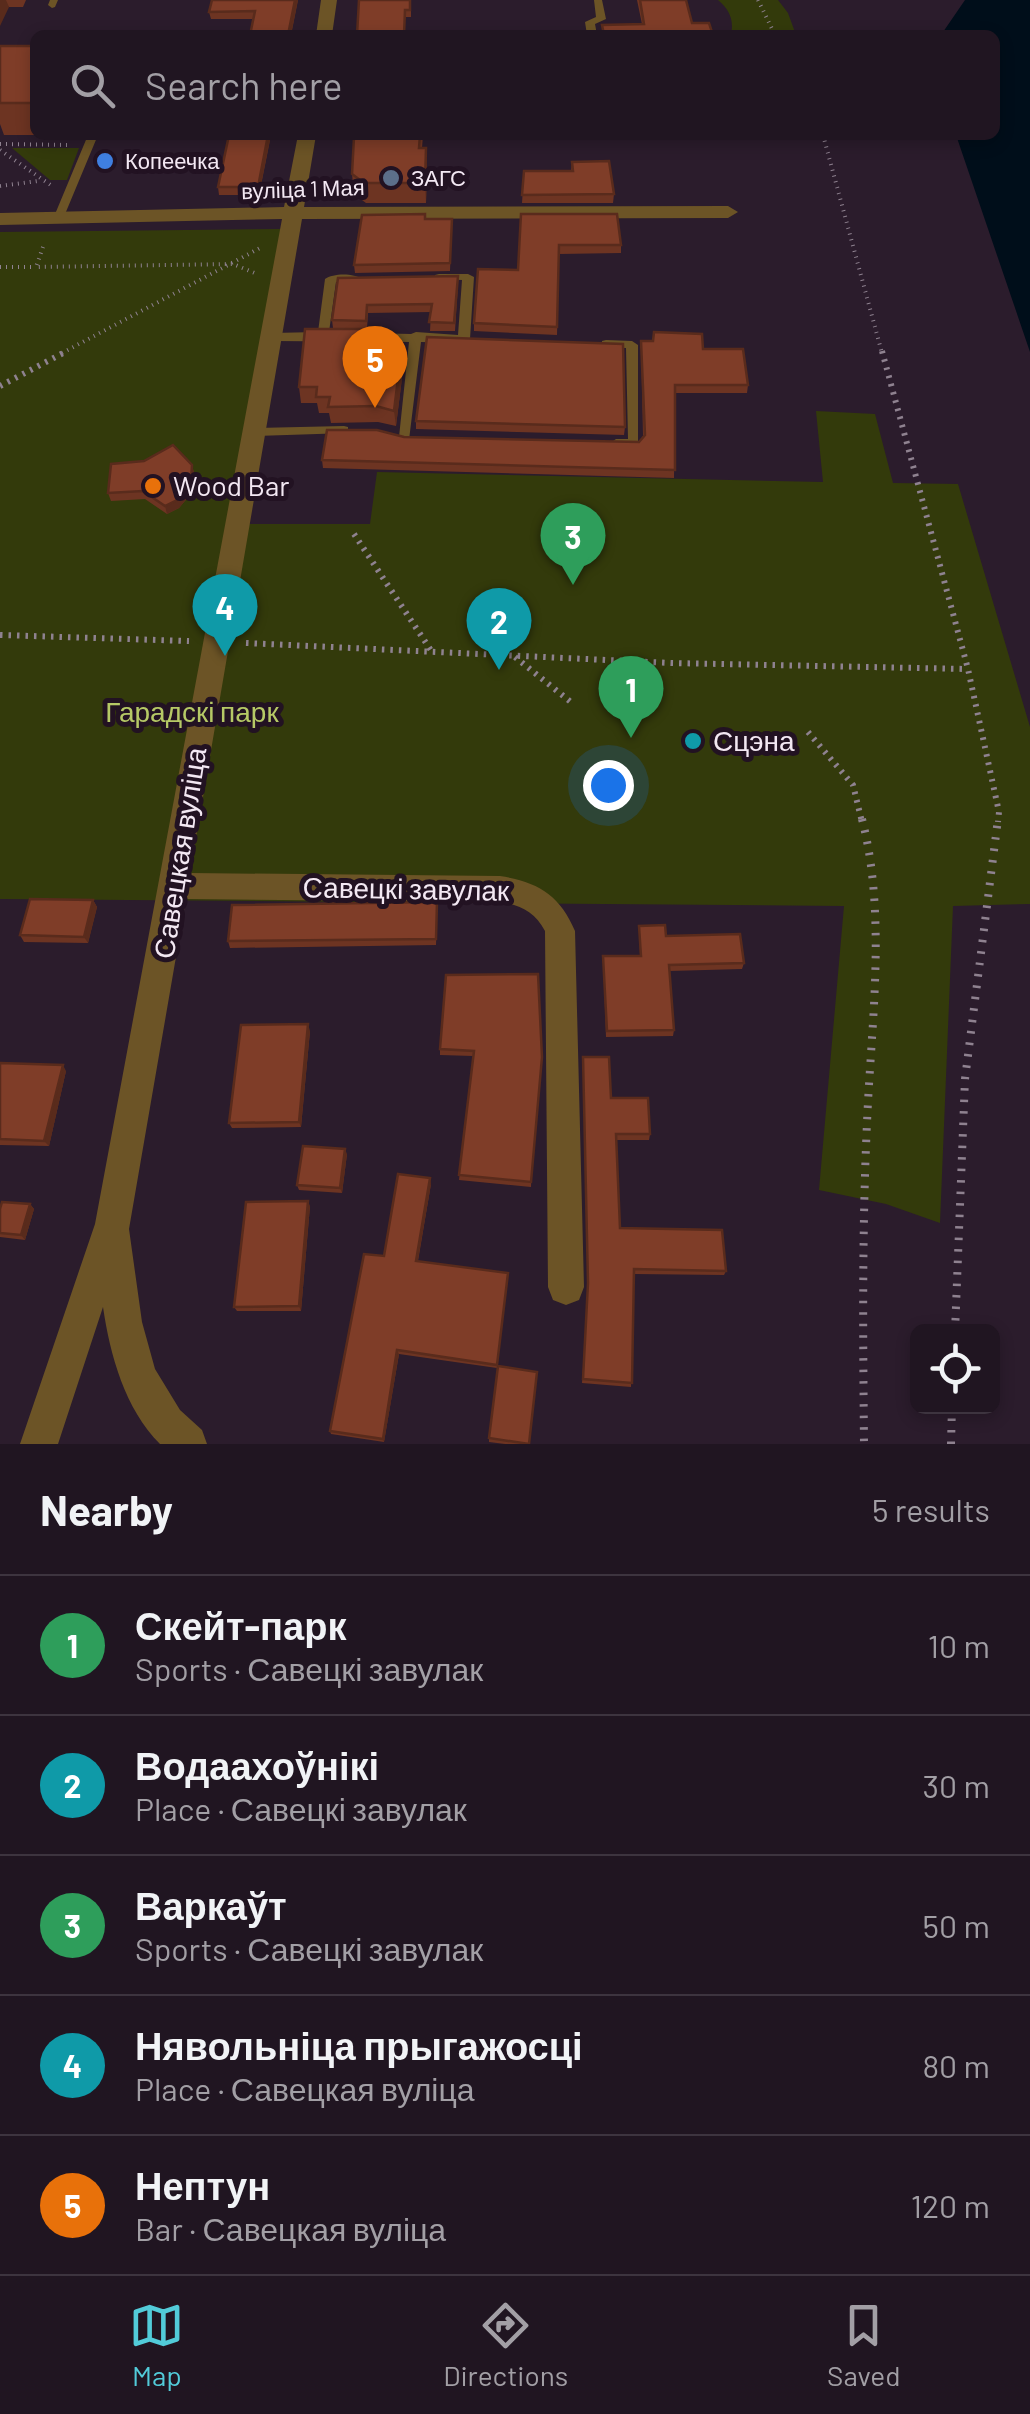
<!DOCTYPE html>
<html lang="en">
<head>
<meta charset="utf-8">
<style>
	:root { --surface:#201521; --page:#281e2a; --text:#f1f3f6; --muted:#a29fa5; --line:#3d343f; --accent:#52cbd9 }
	body { margin:0; font-family:Barlow,sans-serif; background:var(--page); color:var(--text) }
	.controls { position:absolute; right:30px; bottom:30px; display:grid; overflow:hidden; border-radius:15px; box-shadow:0 5px 15px #0003 }
	.controls button { width:90px; height:90px; display:grid; place-items:center; padding:0; border:0; border-bottom:2px solid var(--line); background:var(--surface); color:var(--text); font:50px sans-serif }
	.you { position:absolute; left:608px; top:785px; width:35px; height:35px; margin:-25px; border:8px solid #fff; border-radius:50%; background:#1a73e8; box-shadow:0 0 0 15px #1a73e833 }
	.badge { display:grid; place-items:center; width:65px; height:65px; border-radius:50%; background:var(--accent); color:#fff; font-size:32px; font-weight:700 }
	.pin { position:absolute; translate:-50% -82px; filter:drop-shadow(0 2px 5px #0008) }
	.pin::after { content:''; position:absolute; top:52px; width:35px; height:30px; background:inherit; clip-path:polygon(0 0,100% 0,50% 100%) }
	.list { margin:0; padding:0; list-style:none }
	h2 { display:flex; justify-content:space-between; align-items:center; height:130px; margin:0; padding:0 40px; font-size:42px }
	h2 small { font-size:32px; font-weight:400; color:var(--muted) }
	.list li { display:grid; grid-template-columns:65px 1fr auto; gap:30px; align-items:center; box-sizing:border-box; height:140px; padding:0 40px; border-top:2px solid var(--line) }
	.list b { display:block; font-size:38px; white-space:nowrap }
	.list p { margin:0; font-size:32px; white-space:nowrap; color:var(--muted) }
	.list em { font-size:32px; font-style:normal; color:var(--muted) }
	.icon { flex:none; width:55px; height:55px; fill:none; stroke:currentColor; stroke-width:2; stroke-linecap:round; stroke-linejoin:round }
	.map { position:relative; flex:none; width:1030px; height:1444px; overflow:hidden }
	.search { position:absolute; background:var(--surface); box-shadow:0 5px 15px #0003; left:30px; right:30px; top:30px; height:110px; display:flex; align-items:center; gap:25px; box-sizing:border-box; padding:0 35px; border-radius:15px; color:var(--muted); font-size:38px }
	.sheet { height:830px; background:var(--surface) }
	nav { display:flex; justify-content:space-around; align-items:center; box-sizing:border-box; height:140px; border-top:2px solid var(--line); background:var(--surface); font-size:28px; color:var(--muted) }
	nav a { display:grid; justify-items:center; gap:5px }
	nav .on { color:var(--accent) }
	.map>svg:first-child { display:block }
	.green { fill:#333a0b }
	.water { fill:#000e1a }
	.lines { fill:none; stroke-linecap:round; stroke-linejoin:round }
	.path-far2 { stroke:#8f8290; stroke-width:4; stroke-dasharray:1 5; stroke-linecap:butt }
	.path-far1 { stroke:#8f8290; stroke-width:6; stroke-dasharray:2.5 6; stroke-linecap:butt }
	.path { stroke:#8f8290; stroke-width:8; stroke-dasharray:2.5 9; stroke-linecap:butt }
	.service { fill:#6c5426; fill-rule:evenodd }
	.minor { fill:#6c5426; fill-rule:evenodd }
	.wall { fill:#6d3422 }
	.shaded-wall { fill:#592b1c }
	.building { fill:#7f3d28; stroke:#592b1c; stroke-width:2.5 }
	.shop-dot { fill:#3f7fe0; stroke:#221222; stroke-width:4 }
	.service-dot { fill:#5c6f8a; stroke:#221222; stroke-width:4 }
	.food-dot { fill:#e8710a; stroke:#221222; stroke-width:4 }
	.culture-dot { fill:#0f9aa8; stroke:#221222; stroke-width:4 }
	.labels { text-anchor:middle; stroke-width:10; stroke-linejoin:round; paint-order:stroke }
	.far-poi-label { font-size:22px; fill:#f3e8f3; stroke:#221222; text-anchor:start }
	.far-street-label { font-size:22px; fill:#f3e8f3; stroke:#221222 }
	.poi-label { font-size:28px; fill:#f3e8f3; stroke:#221222; text-anchor:start }
	.park-label { font-size:28px; fill:#b6c966; stroke:#221222 }
	.street-label { font-size:28px; fill:#f3e8f3; stroke:#221222 }
</style>
</head>
<body>
<div class="map">
<svg width="1030" height="1444" viewBox="0 0 1030 1444">
	<rect width="100%" height="100%" fill="#2b1c2c"/>
	<path class="green" d="M718 0H778L788 13 796 35H731C734 20 730 10 718 0Z
		M12 148H79L67 180H50Z
		M284 229 229 524H370L377 472 823 482 816 411 875 414 893 483 958 484 1030 727V904L953 906 940 1223 886 1204 819 1190 844 906 0 899V232Z"/>
	<path class="water" d="M965 0H1030V352L956 135H995V35H941Z"/>
	<g class="lines">
		<path class="path-far2" d="M758 0 775 35
			M823 135 882 353
			M0 144 69 145
			M0 150 52 186
			M0 186 38 181
			M43 247 36 267 233 264 257 274
			M0 267H36
			M62 353 260 248"/>
		<path class="path-far1" d="M882 351 968 669 999 812 998 822
			M0 386 67 351
			M354 534 432 652
			M0 635 189 641
			M246 643 671 663 968 669
			M515 657 572 703
			M808 732 853 785 862 822"/>
		<path class="path" d="M862 819C887 916 871 1024 867 1123 862 1230 863 1337 864 1444
			M955 1332 965 1079 998 819
			M951 1444 952 1406"/>
		<path class="service" d="M50 0H58L55 7 52 8 48 5Z
			M594 0H602L606 19 595 24 597 35H587L585 22 596 17Z
			M88 135H98L63 219 54 221 53 219Z
			M439 274H468L474 277 470 339 464 343 421 342 409 440 405 441 399 437 409 342 272 341 266 337 272 333 318 332 325 279C333 273 354 273 362 279L356 282H336L329 332 411 334 416 332 458 335 462 280 435 279V275Z
			M606 340 632 341 638 345V446L616 447 610 443 616 439H628L626 348 602 347V341Z
			M344 426 348 427V433L256 436 250 432 256 428Z"/>
		<path class="minor" d="M321 0H337L332 35H316Z
			M298 135H316L304 207 728 206 738 212 728 218 302 219 190 873 500 876C538 882 560 895 575 931L584 1287 579 1300 566 1305 553 1300 548 1287 545 931C535 912 521 905 500 902L186 899 129 1229 142 1322 155 1369 180 1410 202 1430 207 1444H160C125 1409 110 1355 103 1307L58 1444H20L95 1224 282 219 0 225V213L284 207Z"/>
	</g>
	<path class="wall" d="M0 0H26L23 7H9Z
		M298 0 291 35H250L253 19H211L209 12Z
		M411 0V17H406L357 35Z
		M637 0H686L692 23 713 35H602V25L642 24Z
		M0 46H35V135H76H4L0 124Z
		M271 135 259 195H219L218 187Z
		M378 135H423L422 148 427 168 426 203H366L354 194 352 174Z
		M572 162 614 194 613 203H522L524 171H571Z
		M521 214 621 245V253L559 254 557 335 474 331V323L518 270Z
		M452 219 450 271 355 273 354 265Z
		M338 278 458 284 455 331H430L431 312 368 313 367 329H365L366 345V362H400L402 378 396 426 378 422 331 423 329 413H319L317 403H301L299 387 333 328 332 320Z
		M641 341 703 349 748 385 747 393H675L674 478 323 468 322 460 404 437 639 442 643 436Z
		M416 421 625 427 624 435 416 429Z
		M192 465 194 473V490L179 508 167 514 145 499 111 501 108 493Z
		M93 900 97 907 88 943 24 942 20 935Z
		M437 909 436 945 230 948 228 941Z
		M639 926 744 963 742 969 669 971 674 1030 673 1036 606 1037 603 956H640Z
		M538 974 531 1187 459 1180 473 1056 440 1055V1049Z
		M310 1031 301 1127 232 1128 229 1123Z
		M583 1057 611 1098 650 1134 649 1140H616L620 1228 726 1271 724 1275 634 1274 631 1387 582 1383 588 1287Z
		M0 1063 66 1071 49 1146 0 1145Z
		M347 1154 342 1193 299 1190 297 1185Z
		M431 1184 418 1261 508 1277 497 1368 399 1354 384 1442 331 1434 330 1431 384 1256Z
		M30 1204 34 1209 25 1240 0 1237V1209Z
		M310 1206 301 1311H237L234 1307Z
		M489 1438 529 1444H505L489 1442Z"/>
	<path class="shaded-wall" d="M0 0H6L9 7 0 26Z
		M295 0H298L291 35H288Z
		M268 135H271L259 195 258 187Z
		M426 148 427 168 426 203 425 183Z
		M365 329 366 345 365 378 363 362Z
		M400 362 402 378 396 426 394 411Z
		M192 465 194 473V490L179 508 167 514 165 506Z
		M93 900 97 907 88 943 84 937Z
		M308 1024 310 1031 301 1127 299 1122Z
		M63 1065 66 1071 49 1146 44 1141Z
		M345 1149 347 1154 342 1193 340 1188Z
		M430 1178 431 1184 417 1265 416 1261Z
		M308 1201 310 1206 301 1311 299 1306Z
		M30 1204 34 1209 25 1240 21 1235Z
		M397 1350 399 1354 384 1442 383 1439Z"/>
	<path class="building" d="M212 0H295L288 35H250L255 11 209 12Z
		M359 0H410V10H405L404 35H357Z
		M640 0H686L692 23H709L713 35H604L602 25 644 24Z
		M0 46H35V103H0Z
		M229 135H268L258 187H218Z
		M378 135H420L419 148H426L425 183H364L352 174 354 137H378Z
		M609 161 614 194 522 195 524 171H573L572 162Z
		M425 214V219H452L450 263 354 265 362 215Z
		M521 214H617L621 245H559L557 327 474 323 478 269 518 270Z
		M458 276 454 323 429 322 432 304 367 305 366 321 332 320 338 278Z
		M305 329H365L363 362H400L394 411 376 406 328 407 330 397H316L317 387H299Z
		M654 332 702 334 703 349H743L748 385H675V470L322 460 327 430H377L404 437 639 442 645 435 641 341H653Z
		M427 337 623 344 625 427 416 421Z
		M173 445 192 465 191 482 177 500 165 506 143 491 108 493 111 464 144 461Z
		M30 899 93 900 84 937 20 935Z
		M437 902 436 939 228 941 232 905Z
		M665 925 666 936 740 934 744 963 669 965 674 1030 607 1031 603 956H641L639 926Z
		M538 974 542 1057 531 1182 459 1175 474 1051 440 1049 446 975Z
		M308 1024 299 1122 229 1123 241 1025Z
		M583 1057H609L611 1098H648L650 1134H616L620 1228 722 1230 726 1271 634 1269 632 1383 583 1379 588 1283Z
		M0 1063 63 1065 44 1141 0 1139Z
		M303 1146 345 1149 340 1188 297 1185Z
		M398 1174 430 1178 416 1261 508 1273 497 1365 397 1350 383 1439 330 1431 364 1254 384 1256Z
		M308 1201 299 1306 234 1307 246 1202Z
		M2 1202 30 1204 21 1235 0 1233V1209Z
		M498 1366 537 1372 529 1444 489 1438Z"/>
	<circle class="shop-dot" cx="105" cy="161" r="10"/>
	<circle class="service-dot" cx="391" cy="178" r="10"/>
	<circle class="food-dot" cx="153" cy="486" r="10"/>
	<circle class="culture-dot" cx="693" cy="741" r="10"/>
	<g class="labels">
		<g class="far-poi-label">
			<text x="125" y="169">Копеечка</text>
			<text x="411" y="186">ЗАГС</text>
		</g>
		<g class="far-street-label">
			<text transform="translate(303 189) rotate(-2)" y="8">вуліца 1 Мая</text>
		</g>
		<g class="poi-label">
			<text x="173" y="496">Wood Bar</text>
			<text x="713" y="751">Сцэна</text>
		</g>
		<g class="park-label">
			<text x="192" y="722">Гарадскі парк</text>
		</g>
		<g class="street-label">
			<text transform="translate(180 853) rotate(-81)" y="10">Савецкая вуліца</text>
			<text transform="translate(406 889) rotate(1)" y="10">Савецкі завулак</text>
		</g>
	</g>
</svg>
<div class="controls">
<button><svg class="icon" aria-label="locate" viewBox="0 0 24 24"><circle cx="12" cy="12" r="6"/><path d="M12 2v4M12 18v4M2 12h4M18 12h4"/></svg></button>
</div>
<div class="you"></div>
<div class="pin badge" style="left:631px;top:738px;background:#2e9e5b">1</div>
<div class="pin badge" style="left:499px;top:670px;background:#0f9aa8">2</div>
<div class="pin badge" style="left:573px;top:585px;background:#2e9e5b">3</div>
<div class="pin badge" style="left:225px;top:656px;background:#0f9aa8">4</div>
<div class="pin badge" style="left:375px;top:408px;background:#e8710a">5</div>
<div class="search"><svg class="icon" aria-label="search" viewBox="0 0 24 24"><circle cx="10" cy="10" r="6"/><path d="M15 15l6 6"/></svg>Search here</div>
</div>
<section class="sheet">
<h2>Nearby<small>5 results</small></h2>
<ul class="list">
<li><span class="badge" style="background:#2e9e5b">1</span><div><b>Скейт-парк</b><p>Sports · Савецкі завулак</p></div><em>10 m</em></li>
<li><span class="badge" style="background:#0f9aa8">2</span><div><b>Водаахоўнікі</b><p>Place · Савецкі завулак</p></div><em>30 m</em></li>
<li><span class="badge" style="background:#2e9e5b">3</span><div><b>Варкаўт</b><p>Sports · Савецкі завулак</p></div><em>50 m</em></li>
<li><span class="badge" style="background:#0f9aa8">4</span><div><b>Нявольніца прыгажосці</b><p>Place · Савецкая вуліца</p></div><em>80 m</em></li>
<li><span class="badge" style="background:#e8710a">5</span><div><b>Нептун</b><p>Bar · Савецкая вуліца</p></div><em>120 m</em></li>
</ul>
</section>
<nav>
<a class="on"><svg class="icon" aria-label="map" viewBox="0 0 24 24"><path d="M3 6l6-2 6 2 6-2v14l-6 2-6-2-6 2zM9 4v14M15 6v14"/></svg>Map</a>
<a><svg class="icon" aria-label="directions" viewBox="0 0 24 24"><path d="M12 3l9 9-9 9-9-9zM9 14v-3h6M13 9l2 2-2 2"/></svg>Directions</a>
<a><svg class="icon" aria-label="saved" viewBox="0 0 24 24"><path d="M7 4h10v16l-5-4-5 4z"/></svg>Saved</a>
</nav>
</body>
</html>
